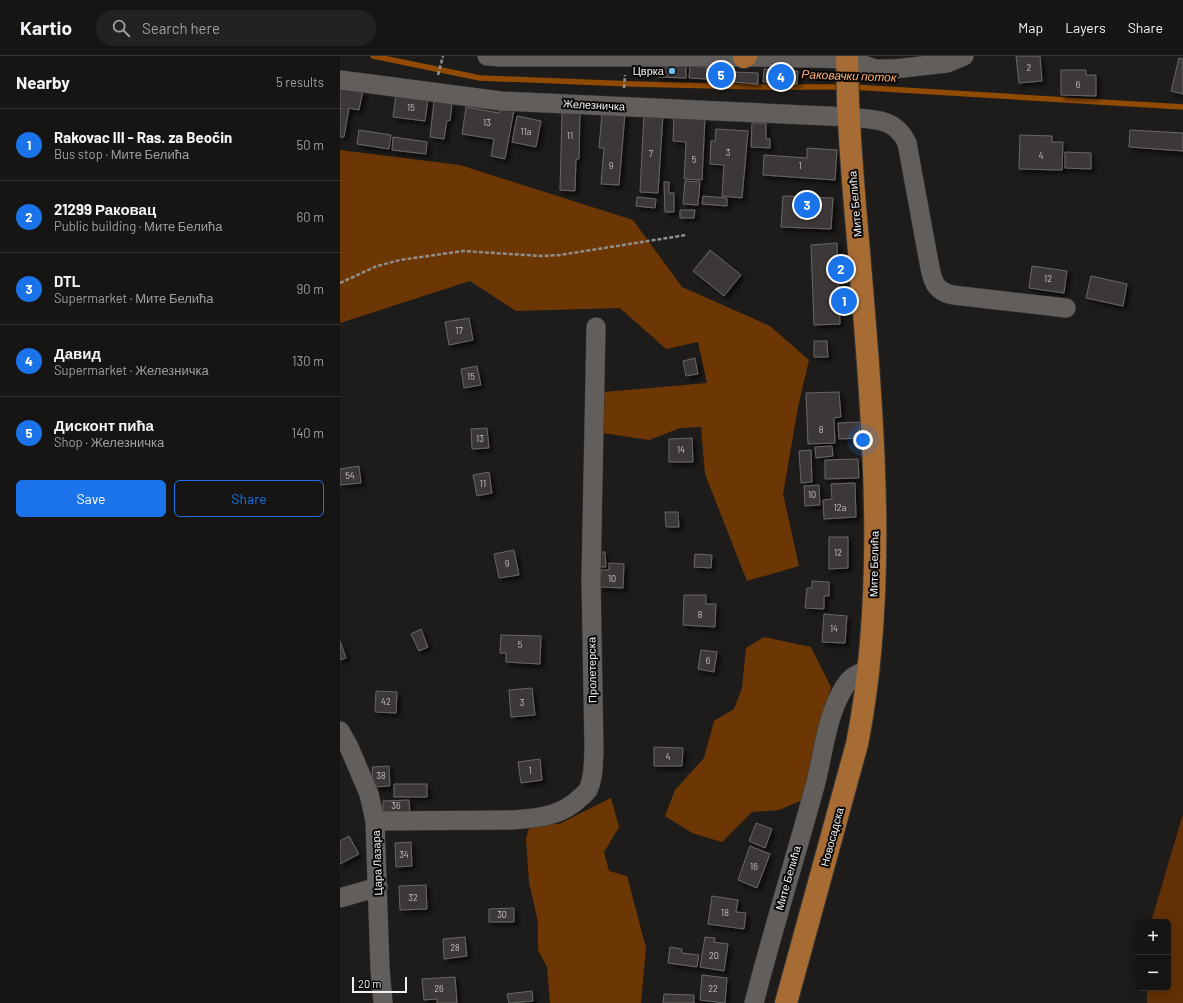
<!DOCTYPE html>
<html lang="en">
<head>
<meta charset="utf-8">
<style>
	:root { --surface:#161514; --page:#232222; --text:#f1f3f6; --muted:#9e9fa0; --line:#353434; --accent:#1a73e8 }
	body { margin:0; font-family:Barlow,sans-serif; background:var(--page); color:var(--text) }
	.controls { position:absolute; right:12px; bottom:12px; display:grid; overflow:hidden; border-radius:6px; box-shadow:0 2px 10px #0003 }
	.controls button { width:36px; height:36px; display:grid; place-items:center; padding:0; border:0; border-bottom:1px solid var(--line); background:var(--surface); color:var(--text); font:20px sans-serif }
	.scale { position:absolute; left:12px; bottom:10px; width:55px; box-sizing:border-box; padding-left:4px; border:2px solid #f3f1f0; border-top:0; font-size:11px; line-height:14px; white-space:nowrap; color:#f3f1f0; -webkit-text-stroke:3px #080706; paint-order:stroke }
	.you { position:absolute; left:523px; top:384px; width:14px; height:14px; margin:-10px; border:3px solid #fff; border-radius:50%; background:#1a73e8; box-shadow:0 0 0 6px #1a73e833 }
	.badge { display:grid; place-items:center; width:26px; height:26px; border-radius:50%; background:var(--accent); color:#fff; font-size:13px; font-weight:700 }
	.pin { position:absolute; translate:-50% -50%; border:2px solid #fff; box-shadow:0 1px 4px #0006 }
	.list { margin:0; padding:0; list-style:none }
	h2 { display:flex; justify-content:space-between; align-items:center; height:52px; margin:0; padding:0 16px; font-size:17px }
	h2 small { font-size:13px; font-weight:400; color:var(--muted) }
	.list li { display:grid; grid-template-columns:26px 1fr auto; gap:12px; align-items:center; box-sizing:border-box; height:72px; padding:0 16px; border-top:1px solid var(--line) }
	.list b { display:block; font-size:15px; white-space:nowrap }
	.list p { margin:0; font-size:13px; white-space:nowrap; color:var(--muted) }
	.list em { font-size:13px; font-style:normal; color:var(--muted) }
	.actions { display:flex; gap:8px; padding:12px 16px }
	.actions a { flex:1; padding:9px 0; border:1px solid var(--accent); border-radius:6px; text-align:center; font-size:14px; color:var(--accent) }
	.actions .main { background:var(--accent); color:#fff }
	.icon { flex:none; width:22px; height:22px; fill:none; stroke:currentColor; stroke-width:2; stroke-linecap:round; stroke-linejoin:round }
	.map { position:relative; flex:none; width:843px; height:947px; overflow:hidden }
	header { display:flex; align-items:center; gap:24px; box-sizing:border-box; height:56px; padding:0 20px; background:var(--surface); border-bottom:1px solid var(--line) }
	header strong { font-size:19px }
	nav { display:flex; gap:22px; margin-inline-start:auto; font-size:14px }
	.search { width:280px; height:36px; background:var(--page); display:flex; align-items:center; gap:10px; box-sizing:border-box; padding:0 14px; border-radius:22px; color:var(--muted); font-size:15px }
	main { display:flex }
	aside { flex:1; background:var(--surface) }
	.map>svg:first-child { display:block }
	.green { fill:#623105 }
	.forest { fill:#6d3705 }
	.lines { fill:none; stroke-linecap:round; stroke-linejoin:round }
	.stream { stroke:#914a02; stroke-width:5.5 }
	.building { fill:#3c3938; stroke:#696664; filter:url(#shadow) }
	.minor-casing { stroke:#373635; stroke-width:20 }
	.major-casing { stroke:#373635; stroke-width:24 }
	.path { stroke:#918f8e; stroke-width:2.5; stroke-dasharray:4 2; stroke-linecap:butt }
	.minor { stroke:#615e5c; stroke-width:19 }
	.major { stroke:#a76b34; stroke-width:22 }
	.poi-dot { fill:#6dc2f3; stroke:#080706; stroke-width:1.5 }
	.labels { text-anchor:middle; stroke-width:4; stroke-linejoin:round; paint-order:stroke }
	.number-label { font-size:9px; fill:#c5c3c2 }
	.poi-label { font-size:11px; fill:#f3f1f0; stroke:#080706; text-anchor:end }
	.street-label { font-size:11px; fill:#f3f1f0; stroke:#080706 }
	.water-label { font-size:12px; font-style:italic; fill:#fdad74; stroke:#080706 }
</style>
</head>
<body>
<header>
<strong>Kartio</strong>
<div class="search"><svg class="icon" aria-label="search" viewBox="0 0 24 24"><circle cx="10" cy="10" r="6"/><path d="M15 15l6 6"/></svg>Search here</div>
<nav><a>Map</a><a>Layers</a><a>Share</a></nav>
</header>
<main>
<aside>
<h2>Nearby<small>5 results</small></h2>
<ul class="list">
<li><span class="badge">1</span><div><b>Rakovac III - Ras. za Beočin</b><p>Bus stop · Мите Белића</p></div><em>50 m</em></li>
<li><span class="badge">2</span><div><b>21299 Раковац</b><p>Public building · Мите Белића</p></div><em>60 m</em></li>
<li><span class="badge">3</span><div><b>DTL</b><p>Supermarket · Мите Белића</p></div><em>90 m</em></li>
<li><span class="badge">4</span><div><b>Давид</b><p>Supermarket · Железничка</p></div><em>130 m</em></li>
<li><span class="badge">5</span><div><b>Дисконт пића</b><p>Shop · Железничка</p></div><em>140 m</em></li>
</ul>
<div class="actions"><a class="main">Save</a><a>Share</a></div>
</aside>
<div class="map">
<svg width="843" height="947" viewBox="0 0 843 947">
	<defs>
		<filter id="shadow"><feDropShadow dx="3.5" dy="3.5" stdDeviation="2" flood-color="#0009"/></filter>
	</defs>
	<rect width="100%" height="100%" fill="#1e1c1a"/>
	<path class="green" d="M843 758V947H807V932H828V866H811Z"/>
	<path class="forest" d="M0 94 120 109 293 164 342 231 430 270 469 304 458 351 443 438 459 510 407 525 365 418 361 371 340 372 309 384 263 377 264 336 367 327 358 286 326 293 280 252 176 255 130 225 0 267Z
		M424 581 471 591 491 631 463 744 439 754 412 756 382 786 352 777 325 760 335 734 364 702 374 665 394 653 402 632 406 592Z
		M271 742 279 771 264 796 269 815 287 820 306 892 301 947H210L207 911 198 894V866L189 826 186 783 190 769 219 768Z"/>
	<g class="lines">
		<path class="stream" d="M33 0 140 22 292 28 423 31H504
			M512 31 843 51"/>
	</g>
	<path class="building" d="M676 0H700L702 25 679 27Z
		M839 2 843 3V38L831 35Z
		M319 8 346 10V22L318 21Z
		M350 10 367 11 366 23 349 22Z
		M373 12 390 14 389 26 372 25Z
		M424 13 458 15 457 28 423 26Z
		M721 14H746V19H756V40L721 39Z
		M393 16 418 17V28L393 26Z
		M0 31 23 35 19 54 9 52 4 81H0Z
		M56 38 88 43 85 65 53 61Z
		M94 45 112 48 110 65 107 64 104 83 90 81Z
		M126 51 159 57 160 51 174 54 165 103 151 100 154 83 122 78Z
		M222 57H240L239 103H236L235 135 220 134Z
		M262 57 285 58 279 129 261 128 264 92H259Z
		M304 58 323 59 318 137 300 136Z
		M177 60 201 65 196 91 172 86Z
		M334 60 365 62 362 124 344 123 346 86 333 85Z
		M412 67H426V83H430V92L411 91Z
		M376 73 408 75 402 142 382 140 384 109 370 108 371 85H375Z
		M19 74 51 79 49 93 17 88Z
		M790 74 843 77V95L789 91Z
		M680 79 712 80V86H723L722 114 679 113Z
		M53 81 87 86 86 98 52 94Z
		M467 92 497 94 495 124 423 119 424 99 467 102Z
		M725 96 751 97V113L725 112Z
		M345 125 360 126 358 149 343 148Z
		M324 126H329V137H334V156H325Z
		M363 140 387 142V150L362 148Z
		M443 140 493 142 491 173 441 171Z
		M297 141 316 143 315 152 296 150Z
		M340 154H355L354 162H340Z
		M497 187 500 268 474 269 471 189Z
		M370 194 401 219 384 240 353 215Z
		M692 210 727 215 724 237 689 232Z
		M751 220 787 228 783 250 746 242Z
		M129 262 133 284 109 289 105 266Z
		M474 285H487L488 301H474Z
		M355 302 358 318 346 320 343 305Z
		M137 310 141 329 124 332 121 313Z
		M499 336 501 361 494 362 495 387 468 388 466 337Z
		M520 366V382L499 383 498 367Z
		M147 372 149 392 132 393 131 373Z
		M352 382 353 406H329V383Z
		M492 390 493 400 476 402 475 391Z
		M471 394 472 426 461 427 459 395Z
		M518 403 519 422 485 423V404Z
		M19 410 21 427 0 429V413Z
		M149 416 152 437 137 440 133 419Z
		M515 427 516 461 484 463 483 444 492 443 491 428Z
		M479 429 480 449 465 450 464 430Z
		M325 456H338L339 471H326Z
		M489 481H508V512L489 513Z
		M174 494 179 519 159 522 154 498Z
		M255 496H265L266 511H256Z
		M355 498 372 499 371 512 354 511Z
		M269 507 284 508 283 532 260 531 261 514H269Z
		M472 525 489 526V540H484V553L465 552 467 532H472Z
		M344 539H366V548H376L375 571 343 569Z
		M484 558 507 560 505 587 482 586Z
		M81 573 88 591 79 595 71 578Z
		M161 579 201 580 200 608 166 606V597H160Z
		M0 585 6 602 0 604Z
		M361 594 377 596 374 616 358 613Z
		M192 632 195 659 171 661 169 634Z
		M36 635 57 636 56 657 35 656Z
		M314 691 343 692 342 710H314Z
		M200 703 202 724 181 727 178 706Z
		M49 710 50 730 33 731 32 711Z
		M54 728H87V741H54Z
		M69 744 70 756 43 757V745Z
		M416 767 432 773 425 792 409 785Z
		M9 780 19 798 0 808V785Z
		M71 786 72 810 56 811 55 787Z
		M410 790 430 798 417 832 398 824Z
		M86 829 87 853 60 854 59 830Z
		M372 840 398 844 396 856 406 857 404 873 368 868Z
		M174 852V866H149V853Z
		M125 881 127 900 104 903 103 883Z
		M365 881 375 882 374 886 388 888 384 915 360 911Z
		M330 891 342 893V897L359 899 357 911 328 907Z
		M362 919 387 922 385 947 360 944Z
		M115 921 117 947H97V943L84 944 82 923Z
		M192 935 193 945 169 947 167 938Z
		M324 938 354 939V947H323Z"/>
	<g class="lines">
		<defs>
			<path id="minor" d="M147 0 161 1H404L473 2 507 3 535 13H554L607 7 624 0
				M0 24 161 45 508 61C534 64 555 61 567 87L590 212C593 227 597 236 613 239L726 252
				M0 675 9 691 29 738 35 765 40 913 43 947
				M35 765 173 764C199 762 222 760 241 741 243 739 246 737 248 734 254 722 253 708 254 695L251 523 256 271
				M0 842 38 831
				M414 947C433 873 456 800 476 726 484 694 487 658 505 630 510 621 519 617 529 613"/>
			<path id="major" d="M404 1 406 0
				M446 947 517 688C548 532 533 365 520 208 516 159 511 111 509 62 507 42 508 21 507 0"/>
		</defs>
		<use href="#minor" class="minor-casing"/>
		<use href="#major" class="major-casing"/>
		<path class="path" d="M98 19 103 0
			M284 32 285 19
			M0 227 37 210 60 204 123 195 202 200 220 199 346 179"/>
		<use href="#minor" class="minor"/>
		<use href="#major" class="major"/>
	</g>
	<circle class="poi-dot" cx="332" cy="15" r="4"/>
	<g class="labels">
		<g class="number-label">
			<text x="689" y="15">2</text>
			<text x="738" y="32">6</text>
			<text x="71" y="55">15</text>
			<text x="147" y="70">13</text>
			<text x="186" y="79">11a</text>
			<text x="230" y="83">11</text>
			<text x="388" y="100">3</text>
			<text x="311" y="101">7</text>
			<text x="701" y="103">4</text>
			<text x="354" y="107">5</text>
			<text x="271" y="113">9</text>
			<text x="460" y="113">1</text>
			<text x="708" y="226">12</text>
			<text x="119" y="278">17</text>
			<text x="131" y="324">15</text>
			<text x="481" y="377">8</text>
			<text x="140" y="386">13</text>
			<text x="341" y="397">14</text>
			<text x="10" y="423">54</text>
			<text x="143" y="431">11</text>
			<text x="472" y="442">10</text>
			<text x="500" y="455">12a</text>
			<text x="498" y="500">12</text>
			<text x="167" y="511">9</text>
			<text x="272" y="526">10</text>
			<text x="360" y="562">8</text>
			<text x="494" y="576">14</text>
			<text x="180" y="592">5</text>
			<text x="368" y="608">6</text>
			<text x="46" y="649">42</text>
			<text x="182" y="650">3</text>
			<text x="328" y="704">4</text>
			<text x="190" y="718">1</text>
			<text x="41" y="723">38</text>
			<text x="56" y="753">36</text>
			<text x="64" y="802">34</text>
			<text x="414" y="814">16</text>
			<text x="73" y="845">32</text>
			<text x="385" y="860">18</text>
			<text x="162" y="862">30</text>
			<text x="115" y="895">28</text>
			<text x="374" y="903">20</text>
			<text x="99" y="936">26</text>
			<text x="373" y="936">22</text>
		</g>
		<g class="poi-label">
			<text x="324" y="19">Цврка</text>
		</g>
		<g class="street-label">
			<text transform="translate(254 49) rotate(3)" y="4">Железничка</text>
			<text transform="translate(515 148) rotate(-95)" y="4">Мите Белића</text>
			<text transform="translate(534 508) rotate(-89)" y="4">Мите Белића</text>
			<text transform="translate(252 614) rotate(-91)" y="4">Пролетерска</text>
			<text transform="translate(492 781) rotate(-75)" y="4">Новосадска</text>
			<text transform="translate(37 807) rotate(-92)" y="4">Цара Лазара</text>
			<text transform="translate(448 822) rotate(-74)" y="4">Мите Белића</text>
		</g>
		<g class="water-label">
			<text transform="translate(509 20) rotate(2)" y="4">Раковачки поток</text>
		</g>
	</g>
</svg>
<div class="controls">
<button>+</button>
<button>−</button>
</div>
<div class="scale">20 m</div>
<div class="you"></div>
<div class="pin badge" style="left:504px;top:245px">1</div>
<div class="pin badge" style="left:501px;top:213px">2</div>
<div class="pin badge" style="left:467px;top:149px">3</div>
<div class="pin badge" style="left:441px;top:21px">4</div>
<div class="pin badge" style="left:381px;top:19px">5</div>
</div>
</main>
</body>
</html>
